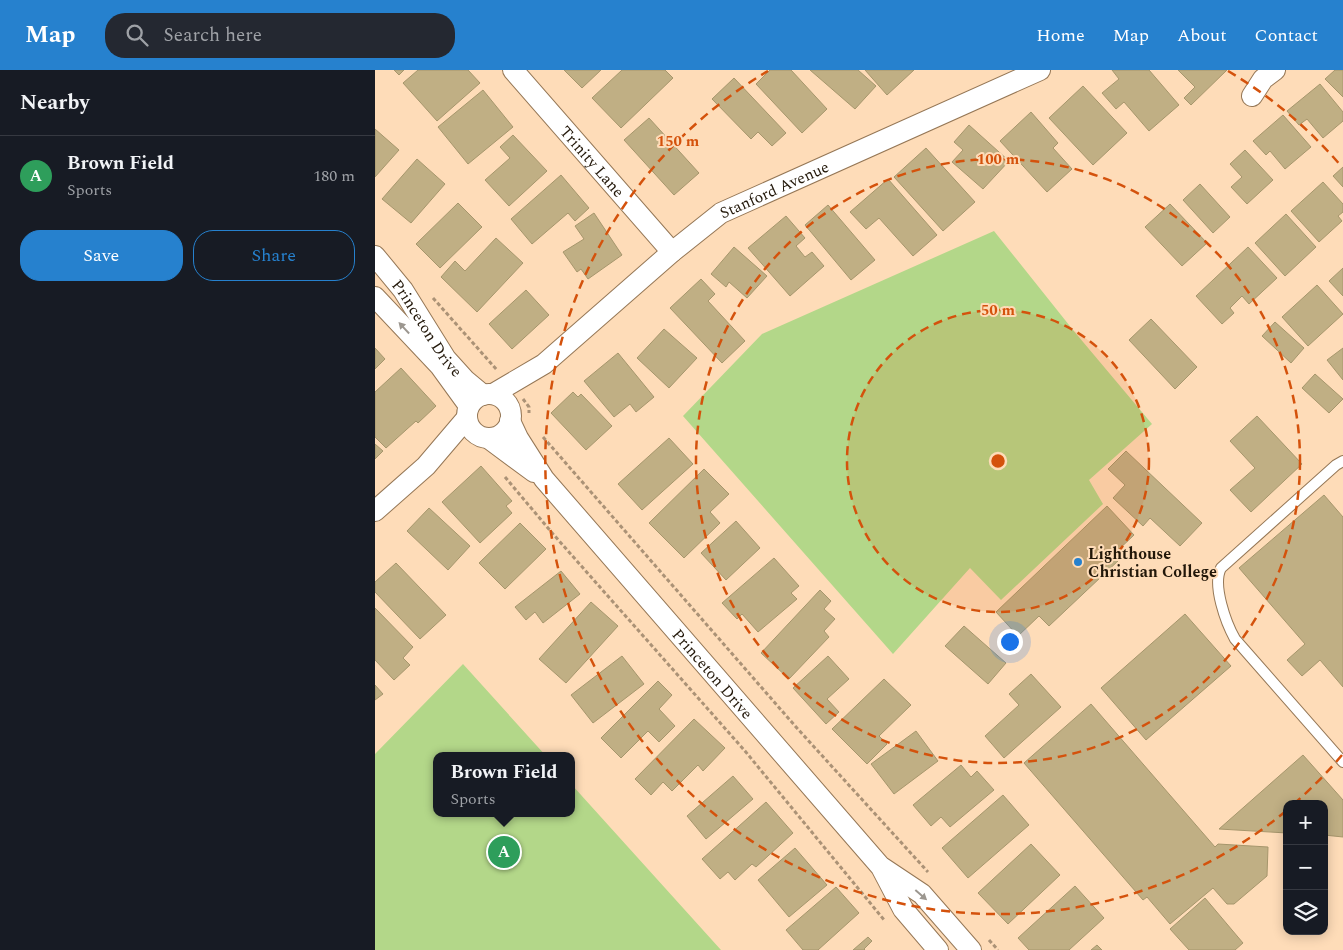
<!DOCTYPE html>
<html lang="en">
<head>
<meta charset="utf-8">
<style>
	:root { --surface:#171b24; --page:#242831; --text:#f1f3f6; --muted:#9ea1a6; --line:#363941; --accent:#2681ce }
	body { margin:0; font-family:Spectral,serif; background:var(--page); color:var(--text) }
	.controls { position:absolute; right:15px; bottom:15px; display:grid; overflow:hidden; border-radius:10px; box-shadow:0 2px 12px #0003 }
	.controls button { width:45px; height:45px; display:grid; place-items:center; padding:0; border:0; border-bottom:1px solid var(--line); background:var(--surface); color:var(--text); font:25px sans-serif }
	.you { position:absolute; left:634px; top:571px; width:18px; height:18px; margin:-12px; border:4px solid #fff; border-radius:50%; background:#1a73e8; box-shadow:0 0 0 8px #1a73e833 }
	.badge { display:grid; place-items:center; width:32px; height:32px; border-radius:50%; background:var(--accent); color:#fff; font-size:16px; font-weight:700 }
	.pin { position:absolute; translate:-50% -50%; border:2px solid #fff; box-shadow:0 1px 5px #0006 }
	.popup { position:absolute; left:58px; top:682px; width:142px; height:65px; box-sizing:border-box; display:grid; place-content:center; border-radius:10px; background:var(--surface); filter:drop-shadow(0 1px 4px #0005); font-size:16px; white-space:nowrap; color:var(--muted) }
	.popup b { font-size:19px; color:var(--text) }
	.popup::after { content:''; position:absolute; left:50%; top:100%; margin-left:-10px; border:10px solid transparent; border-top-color:var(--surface) }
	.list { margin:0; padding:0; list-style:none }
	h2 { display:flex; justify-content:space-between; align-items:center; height:65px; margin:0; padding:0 20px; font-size:21px }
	h2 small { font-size:16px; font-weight:400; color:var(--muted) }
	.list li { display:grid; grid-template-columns:32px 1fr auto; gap:15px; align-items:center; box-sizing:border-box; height:80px; padding:0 20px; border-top:1px solid var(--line) }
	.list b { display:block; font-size:19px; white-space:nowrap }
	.list p { margin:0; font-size:16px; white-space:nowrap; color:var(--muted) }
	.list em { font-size:16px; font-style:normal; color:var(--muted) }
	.actions { display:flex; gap:10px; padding:15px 20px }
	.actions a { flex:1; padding:11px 0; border:1px solid var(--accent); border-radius:20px; text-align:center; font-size:18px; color:var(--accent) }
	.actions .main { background:var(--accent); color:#fff }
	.icon { flex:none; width:28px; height:28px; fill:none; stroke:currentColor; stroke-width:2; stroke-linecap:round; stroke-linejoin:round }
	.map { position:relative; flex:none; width:968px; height:880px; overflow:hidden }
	header { display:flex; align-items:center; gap:30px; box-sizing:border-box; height:70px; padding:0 25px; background:var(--accent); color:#fff }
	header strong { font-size:24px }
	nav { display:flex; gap:28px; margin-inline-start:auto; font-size:18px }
	.search { width:350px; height:45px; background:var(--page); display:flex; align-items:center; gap:12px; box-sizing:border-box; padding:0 18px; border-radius:20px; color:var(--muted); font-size:19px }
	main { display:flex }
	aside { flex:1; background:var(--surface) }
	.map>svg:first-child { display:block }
	.green { fill:#b3d789 }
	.building { fill:#c0af84; stroke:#a6966c }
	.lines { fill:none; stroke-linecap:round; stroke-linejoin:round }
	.service-casing { stroke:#957756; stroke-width:12 }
	.minor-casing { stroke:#957756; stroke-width:22 }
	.path { stroke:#ab9276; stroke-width:3; stroke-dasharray:4 2.5; stroke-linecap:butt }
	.service { stroke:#fff; stroke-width:10 }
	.minor { stroke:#fff; stroke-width:20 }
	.oneway { fill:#9c9790 }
	.ring { fill:none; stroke:#d4520c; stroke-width:2.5; stroke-dasharray:9 6 }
	.poi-dot { fill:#2681ce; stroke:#fedcb8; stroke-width:2 }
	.labels { text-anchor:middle; stroke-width:4; stroke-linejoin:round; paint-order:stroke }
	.street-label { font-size:16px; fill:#221709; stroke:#fedcb8 }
	.poi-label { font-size:16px; font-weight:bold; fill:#221709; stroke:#fedcb8; text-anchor:start }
	.centre { fill:#d4520c; stroke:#fedcb8; stroke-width:2.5 }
	.ring-label { font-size:15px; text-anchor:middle; font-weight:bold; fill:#d4520c; stroke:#fedcb8; stroke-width:4; stroke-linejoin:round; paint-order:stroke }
</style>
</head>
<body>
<header>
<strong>Map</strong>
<div class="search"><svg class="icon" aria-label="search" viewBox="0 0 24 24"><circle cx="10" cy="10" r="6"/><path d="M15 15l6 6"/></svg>Search here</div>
<nav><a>Home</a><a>Map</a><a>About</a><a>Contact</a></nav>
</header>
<main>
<aside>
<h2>Nearby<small></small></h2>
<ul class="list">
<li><span class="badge" style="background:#2e9e5b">A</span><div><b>Brown Field</b><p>Sports</p></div><em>180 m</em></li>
</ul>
<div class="actions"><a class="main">Save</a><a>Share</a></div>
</aside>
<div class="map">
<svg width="968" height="880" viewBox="0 0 968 880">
	<rect width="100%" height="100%" fill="#fedcb8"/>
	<path class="green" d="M619 161 698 260 777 354 714 410 728 434 626 530 595 498 518 584 308 346 387 264Z
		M88 594 171 686H62V743H196L197 715 346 880H0V684Z"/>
	<path class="building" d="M19 0H29L24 5Z
		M43 0H93L105 13 62 51 28 13Z
		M189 0H226L207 18Z
		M247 0H290L298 8 246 58 217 28Z
		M395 0H416L452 39 427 63 381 14Z
		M435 0H483L501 16 480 39Z
		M490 0H539L512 25Z
		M737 0H774L804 35 774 61 749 32 741 39 727 23 744 9Z
		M803 0H852L816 35 809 28 820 17Z
		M960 0H968V27L950 9Z
		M359 8 411 63 397 76 383 62 376 69 337 29Z
		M945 14 968 42V51L948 68 932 49 924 55 912 41Z
		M708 16 752 63 718 95 674 48Z
		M108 20 138 57 93 94 63 57Z
		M656 42 683 73 678 78 697 99 672 122 625 71Z
		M908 45 936 77 910 99 895 81 891 85 878 71Z
		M274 48 324 103 299 125 249 70Z
		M594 55 634 91 608 119 577 92 588 80 579 72Z
		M0 59 24 80 0 107Z
		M138 65 172 101 134 136 110 110 135 88 125 77Z
		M551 78 600 132 568 161 519 107Z
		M870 80 898 110 872 134 856 117 867 107 855 94Z
		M42 89 70 114 36 153 7 129Z
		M968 97V117L958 106Z
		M186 105 214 138 200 151 193 143 157 174 136 149Z
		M513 109 562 165 538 186 504 148 491 159 475 142Z
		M948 112 968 134V142L963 146 967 151 944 172 916 141Z
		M825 114 855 147 838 163 808 130Z
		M83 133 107 157 65 198 41 174Z
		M795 134 832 173 807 196 770 157Z
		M453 135 500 190 476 210 430 155Z
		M219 143 247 185 213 209 206 199 202 202 188 182 209 169 200 156Z
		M911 144 941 177 910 206 880 173Z
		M411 146 430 168 421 176 430 187 437 182 449 196 415 226 373 178Z
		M121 168 148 193 102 242 66 207 80 191 90 201Z
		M359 177 392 206 372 228 354 212 351 217 336 204Z
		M873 177 902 208 874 234 867 226 855 238 859 243 847 254 821 226Z
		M968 198V226L954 211Z
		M326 209 340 224 333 231 370 271 347 293 295 238Z
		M942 215 968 244 933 276 907 247Z
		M151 220 174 245 137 279 114 254Z
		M776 249 822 297 800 319 754 270Z
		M900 252 929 278 916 293 887 266Z
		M289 259 322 288 294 318 262 288Z
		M0 278 10 289 0 299Z
		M968 278V310L952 290Z
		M243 283 279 327 261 342 255 334 239 347 209 311Z
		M26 298 61 336 43 353 41 351 11 378 0 367V322Z
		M940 304 968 329 954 343 927 318Z
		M198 322 203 327 206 324 237 356 211 380 176 343Z
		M882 346 927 394 876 442 855 420 880 398 855 371Z
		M294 368 318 394 267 440 243 414Z
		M0 374 8 381 0 389Z
		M751 381 827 453 805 476 775 448 768 456 738 428 750 415 733 399Z
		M106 396 137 431 131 436 137 443 105 473 67 432Z
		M329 399 354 424 335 442 345 453 309 488 274 453Z
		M949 425 968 447V617L945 590 927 606 912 590 930 574 864 498Z
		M732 436 759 465 739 484 744 490 674 556 664 546 643 566 621 542Z
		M54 438 95 476 73 500 32 461Z
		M361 451 385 478 351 510 326 483Z
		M145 453 171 479 130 519 104 493Z
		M399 488 424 516 416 523 422 529 383 562 367 544 362 549 347 533Z
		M21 493 71 545 45 569 0 522V512Z
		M186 501 205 524 168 553 160 542 151 550 140 537Z
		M445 520 456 531 449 539 460 549 449 561 454 567 414 609 386 583Z
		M216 532 243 556 191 613 164 589Z
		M0 538 38 577 28 588 35 595 19 610 0 590Z
		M810 544 856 596 771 670 726 618Z
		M589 556 631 593 613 614 570 576Z
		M247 586 269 614 218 653 196 625Z
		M453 586 474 609 452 629 464 642 451 654 418 618Z
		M656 604 686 637 629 688 610 666 644 635 634 624Z
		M509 609 536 635 504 666 512 674 492 694 457 659Z
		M283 611 297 625 284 639 300 656 284 672 273 661 246 688 226 668Z
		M0 615 8 624 0 630Z
		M716 634 840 777 843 774 893 777 892 806 859 834H852L838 818 795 854 772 827 768 830 649 693Z
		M319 649 350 678 328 701 323 695 297 721 288 712 276 725 260 709Z
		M541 661 563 691 519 724 496 694Z
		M928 685 968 730V767L949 765V734H912V763L844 759Z
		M586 695 596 707 602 701 619 720 575 757 566 747 556 756 538 735Z
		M358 706 378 729 331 769 312 746Z
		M628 725 654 755 593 808 567 778Z
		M391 732 418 763 381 797 377 794 360 810 353 802 345 809 327 789Z
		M656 774 685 805 633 854 603 823Z
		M420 778 452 815 414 847 383 810Z
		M700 816 729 848 694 880H654L643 868Z
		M461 817 484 843 443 880H428L411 860Z
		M830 828 868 873 860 880H814L795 859Z
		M493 867 497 871 489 879 490 880H478Z
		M722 875 727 880H716Z"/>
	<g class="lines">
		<defs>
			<path id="service" d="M968 391 961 395 846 498C837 515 851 553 860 569L968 692"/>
			<g id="minor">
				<path id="s1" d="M138 0 297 182"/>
				<path d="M877 26 888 9 900 0"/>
				<path id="s2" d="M0 186 28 220 71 289 90 310 108 325"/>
				<path d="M0 227 65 296 94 336"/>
				<circle cx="114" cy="346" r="22"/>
				<path id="s3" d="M118 324 169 294 297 182 346 143 665 0"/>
				<path id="s4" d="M135 351 143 368 169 409 506 797 528 839 563 880"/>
				<path d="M113 368 159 402"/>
				<path d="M0 441 51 396 91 349"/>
				<path d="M508 798 547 824 596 880"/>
			</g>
		</defs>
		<use href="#service" class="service-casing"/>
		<use href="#minor" class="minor-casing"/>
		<path class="path" d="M58 228 122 300
			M148 329 154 337V343
			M168 367 421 657 553 802
			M130 407 178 464 370 681 510 851
			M614 870 623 880"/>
		<use href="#service" class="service"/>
		<use href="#minor" class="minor"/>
	</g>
	<defs><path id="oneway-solid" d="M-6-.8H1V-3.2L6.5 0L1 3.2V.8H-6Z" transform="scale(1.25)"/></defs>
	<g class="oneway">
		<use href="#oneway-solid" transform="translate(29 258) rotate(-133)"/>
		<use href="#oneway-solid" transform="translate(546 825) rotate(41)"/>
	</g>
	<circle cx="623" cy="391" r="151" fill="#d4520c" fill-opacity=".12"/>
	<g class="ring">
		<circle cx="623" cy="391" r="151"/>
		<circle cx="623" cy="391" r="302"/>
		<path d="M967 685A453 453 0 0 1 920 733M911 741A453 453 0 1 1 393 1M853 1A453 453 0 0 1 967 97"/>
	</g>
	<circle class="poi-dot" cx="703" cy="492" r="5"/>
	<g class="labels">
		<g class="street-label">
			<text dy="6" stroke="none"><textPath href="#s1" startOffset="121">Trinity Lane</textPath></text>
			<text dy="6" stroke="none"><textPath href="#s3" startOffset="350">Stanford Avenue</textPath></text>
			<text dy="6" stroke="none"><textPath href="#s2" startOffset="89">Princeton Drive</textPath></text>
			<text dy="6" stroke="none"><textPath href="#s4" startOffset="325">Princeton Drive</textPath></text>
		</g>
		<g class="poi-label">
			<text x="713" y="489">Lighthouse<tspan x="713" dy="18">Christian College</tspan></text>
		</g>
	</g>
	<circle cx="623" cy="391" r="8" class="centre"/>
	<g class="ring-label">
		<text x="303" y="76">150 m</text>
		<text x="623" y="94">100 m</text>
		<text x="623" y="245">50 m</text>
	</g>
</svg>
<div class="controls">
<button>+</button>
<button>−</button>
<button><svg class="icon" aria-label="layers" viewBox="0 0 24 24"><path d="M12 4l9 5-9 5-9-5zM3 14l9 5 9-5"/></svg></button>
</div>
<div class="you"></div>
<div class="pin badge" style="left:129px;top:782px;background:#2e9e5b">A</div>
<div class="popup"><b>Brown Field</b>Sports</div>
</div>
</main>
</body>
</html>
